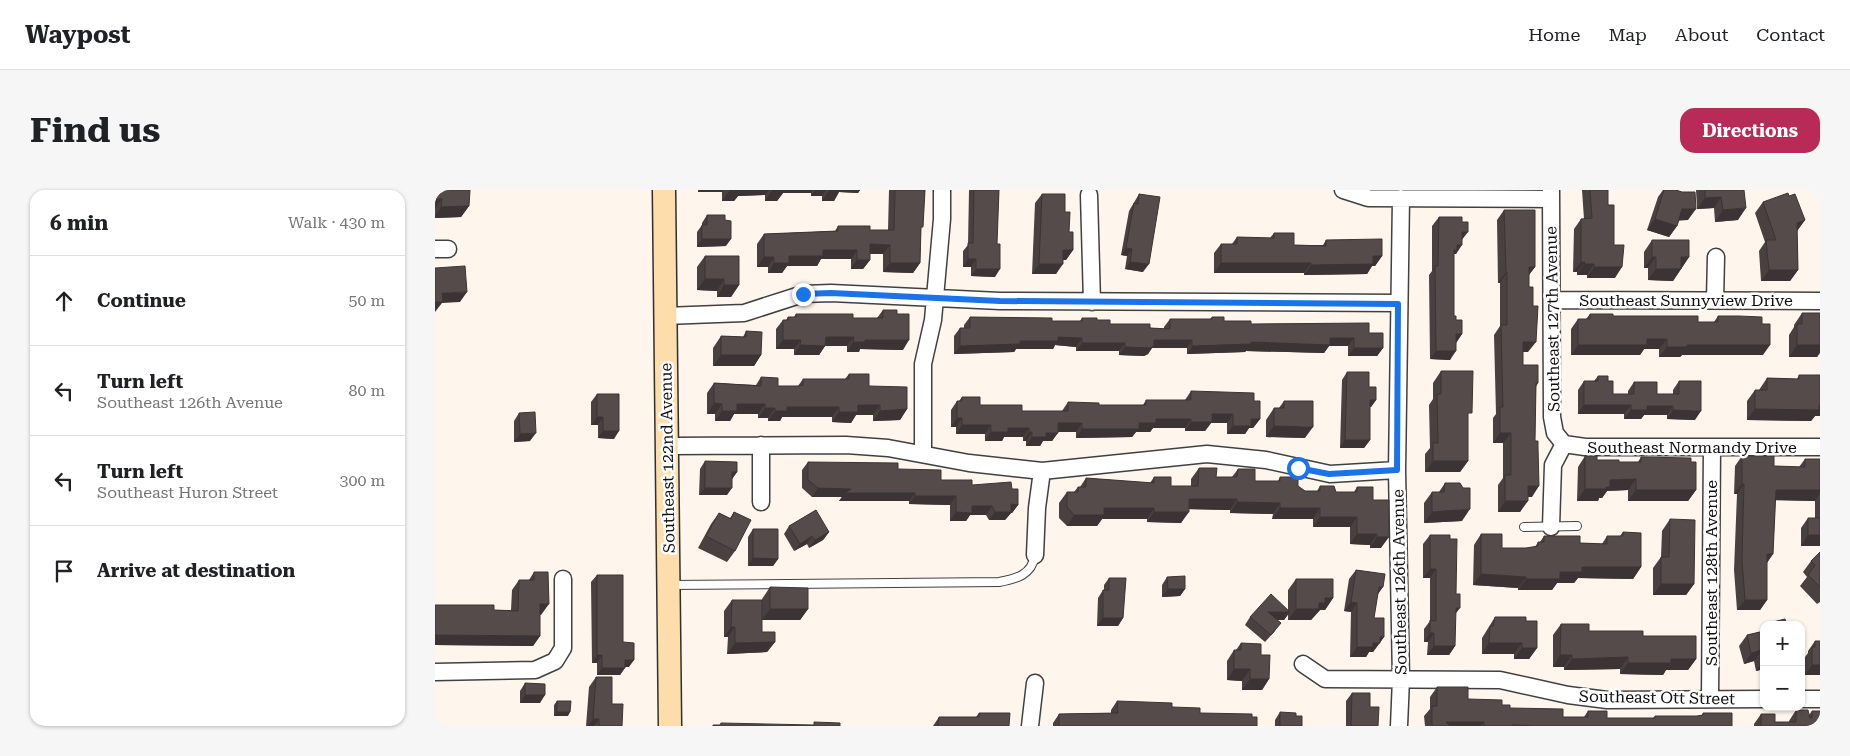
<!DOCTYPE html>
<html lang="en">
<head>
<meta charset="utf-8">
<style>
	:root { --surface:#fff; --page:#f6f6f6; --text:#202124; --muted:#757577; --line:#e0e0e0; --accent:#b82a57 }
	body { margin:0; font-family:"Roboto Serif",serif; background:var(--page); color:var(--text) }
	.controls { position:absolute; right:15px; bottom:15px; display:grid; overflow:hidden; border-radius:10px; box-shadow:0 1px 4px #0004 }
	.controls button { width:45px; height:45px; display:grid; place-items:center; padding:0; border:0; border-bottom:1px solid var(--line); background:var(--surface); color:var(--text); font:25px sans-serif }
	.stop { position:absolute; width:15px; height:15px; margin:-11px; border:4px solid #1a73e8; border-radius:50%; background:#fff }
	.stop.end { background:#1a73e8; border-color:#fff; box-shadow:0 1px 5px #0008 }
	.list { margin:0; padding:0; list-style:none }
	h2 { display:flex; justify-content:space-between; align-items:center; height:65px; margin:0; padding:0 20px; font-size:21px }
	h2 small { font-size:16px; font-weight:400; color:var(--muted) }
	.list li { display:grid; grid-template-columns:32px 1fr auto; gap:15px; align-items:center; box-sizing:border-box; height:90px; padding:0 20px; border-top:1px solid var(--line) }
	.list b { display:block; font-size:19px; white-space:nowrap }
	.list p { margin:0; font-size:16px; white-space:nowrap; color:var(--muted) }
	.list em { font-size:16px; font-style:normal; color:var(--muted) }
	.icon { flex:none; width:28px; height:28px; fill:none; stroke:currentColor; stroke-width:2; stroke-linecap:round; stroke-linejoin:round }
	.map { position:relative; flex:none; width:1385px; height:536px; overflow:hidden; border-radius:15px }
	header { display:flex; align-items:center; gap:30px; box-sizing:border-box; height:70px; padding:0 25px; background:var(--surface); border-bottom:1px solid var(--line) }
	header strong { font-size:24px }
	nav { display:flex; gap:28px; margin-inline-start:auto; font-size:18px }
	.intro { display:flex; align-items:center; justify-content:space-between; box-sizing:border-box; height:120px; padding:0 30px }
	h1 { margin:0; font-size:35px }
	.button { padding:12px 22px; border-radius:15px; background:var(--accent); color:#fff; font-size:18px; font-weight:700 }
	main { display:flex; gap:30px; padding:0 30px }
	aside { flex:1; background:var(--surface); border-radius:15px; box-shadow:0 1px 4px #0004 }
	.map>svg:first-child { display:block }
	.lines { fill:none; stroke-linecap:round; stroke-linejoin:round }
	.lane-casing { stroke:#404040; stroke-width:10 }
	.street-casing { stroke:#404040; stroke-width:19 }
	.secondary-casing { stroke:#2f2f2f; stroke-width:25 }
	.lane { stroke:#fff; stroke-width:8 }
	.street { stroke:#fff; stroke-width:16 }
	.secondary { stroke:#fcddab; stroke-width:22 }
	.wall { fill:#494040 }
	.shaded-wall { fill:#3c3434 }
	.building { fill:#554b4a; stroke:#3c3434 }
	.route { stroke:#1a73e8; stroke-width:6 }
	.labels { text-anchor:middle; stroke-width:5; stroke-linejoin:round; paint-order:stroke }
	.street-label { font-size:16px; fill:#0d0d0d; stroke:#fff }
</style>
</head>
<body>
<header>
<strong>Waypost</strong>
<nav><a>Home</a><a>Map</a><a>About</a><a>Contact</a></nav>
</header>
<div class="intro"><h1>Find us</h1><a class="button">Directions</a></div>
<main>
<aside>
<h2>6 min<small>Walk · 430 m</small></h2>
<ul class="list">
<li><svg class="icon" aria-label="ahead" viewBox="0 0 24 24"><path d="M12 20V5M6 11l6-6 6 6"/></svg><div><b>Continue</b></div><em>50 m</em></li>
<li><svg class="icon" aria-label="left" viewBox="0 0 24 24"><path d="M17 20v-9H6M10 6l-5 5 5 5"/></svg><div><b>Turn left</b><p>Southeast 126th Avenue</p></div><em>80 m</em></li>
<li><svg class="icon" aria-label="left" viewBox="0 0 24 24"><path d="M17 20v-9H6M10 6l-5 5 5 5"/></svg><div><b>Turn left</b><p>Southeast Huron Street</p></div><em>300 m</em></li>
<li><svg class="icon" aria-label="arrive" viewBox="0 0 24 24"><path d="M6 21V4h12l-3 4 3 4H6"/></svg><div><b>Arrive at destination</b></div></li>
</ul>
</aside>
<div class="map">
<svg width="1385" height="536" viewBox="0 0 1385 536">
	<rect width="100%" height="100%" fill="#fef6ed"/>
	<g class="lines">
		<defs>
			<path id="lane" d="M1089 337 1142 336
				M235 395 564 392C581 389 597 385 600 365"/>
			<path id="street" d="M908 0 933 8 1116 9
				M1116 0 1117 227 1120 243 1129 254
				M654 5 657 112
				M0 59H13
				M1117 110 1385 111
				M1280 110 1281 67
				M230 126 309 123 368 104 396 103 565 111 963 113
				M1129 254 1150 257H1385
				M326 255V312
				M232 256 411 255 453 258 534 273 607 281 772 264 831 270 895 284 962 280
				M488 264V174L498 130 507 29V0
				M1116 337 1118 275 1129 254
				M600 365 602 318 607 281
				M868 474 890 489 1065 490 1133 505 1172 510 1329 509
				M0 482 100 480 120 471 128 458V389
				M1275 509 1277 257
				M1366 509H1385
				M595 536 600 493
				M964 536 966 489 962 280 966 8"/>
			<path id="secondary" d="M229 0 235 536"/>
		</defs>
		<use href="#lane" class="lane-casing"/>
		<use href="#street" class="street-casing"/>
		<use href="#secondary" class="secondary-casing"/>
		<use href="#lane" class="lane"/>
		<use href="#street" class="street"/>
		<use href="#secondary" class="secondary"/>
	</g>
	<path class="wall" d="M0 0 34 16 26 27 0 28Z
		M263 0H425L423 3 404 2 399 11H387V6H376V3H348L342 11H330V5L303 6 299 11H287V2H263Z
		M454 0H490L486 40 485 73 478 83 448 82V64H435V70L428 79H416V69H386L382 76H352L347 83H333V77H322V54L329 44 400 41 403 36 435 40H453Z
		M534 0H564L560 87 536 86V77H528V61L533 55Z
		M1142 0H1173V15L1179 55 1180 88H1152V85H1142V82H1138L1139 39 1146 29H1149L1147 0Z
		M1228 0H1241L1253 30H1244L1242 36 1234 47 1212 40 1223 7Z
		M1261 0H1309L1303 30 1280 32 1279 18 1262 19Z
		M607 4 630 22 638 60 631 70H628L621 84H597L600 13Z
		M704 4 708 82 690 79 692 66 686 65 694 21Z
		M1354 6 1370 30 1362 41 1363 80 1355 91H1326L1324 61 1330 52 1320 23 1328 12Z
		M1069 20 1100 77 1094 85 1093 162H1088V175L1103 193 1101 197 1097 307H1093L1085 322H1063V295L1068 288V253H1058V228L1061 224 1059 145 1065 136V93H1063L1062 30Z
		M272 25 291 56 262 57V42L267 35V33Z
		M1004 27 1027 50 1021 64H1019V126L1027 144 1021 153 1015 170 995 169 994 85 997 81V36Z
		M839 43 859 55H888L891 50 947 66 940 76H937L932 84 869 85V83H779V63L786 54H797L802 47 835 48Z
		M1217 50 1254 67 1238 91 1213 90V78H1209V62Z
		M270 66 304 95 296 107H282V101L262 100V77Z
		M448 120 462 124 468 160 425 159 424 162H412V156H390L384 165H359V159H341V139L348 130H351L353 127H359L361 124 418 128H442Z
		M1367 123 1384 163 1382 167H1354V145L1359 137V135Z
		M1155 124 1178 126 1263 132H1279L1283 126 1328 165H1247L1245 167H1224V159H1209L1205 165H1136V139L1143 129H1151Z
		M535 127 617 131H645L647 128 662 130 675 134 729 139V137L735 129H775L777 127 789 131 816 134 934 143 948 158 942 166H913V156H894L889 163 811 161 810 162 752 164V158H717L713 164 709 166 684 165V161H641V157L620 155 618 159H581L579 162 519 164V146L525 138H529V135Z
		M311 141 326 165 319 176H278V158L286 146 308 147Z
		M1006 181 1033 228V271L1025 282H990V264L995 258 994 215 998 209V193Z
		M912 182 934 197 941 210 936 217H935V250L929 258H905L907 190Z
		M414 184 472 219 465 230 438 231V225H421L416 233 397 232V227H347L345 231H333V228H323V224H299L295 231H280V224H272V203L279 193 321 195 326 187 343 196H363L368 189H410Z
		M1364 185H1385V226H1380L1376 231 1312 230V211L1320 200H1324L1332 188 1362 189Z
		M1163 186 1173 191 1178 204H1193V201L1199 192 1222 204H1238V200L1244 191 1260 230 1232 229V225H1209L1206 229H1189V224H1143V200L1149 191H1159Z
		M756 201 819 211 825 229 818 238H814L810 244H792V233H776L770 241H750V238H718L715 242H701L697 247 641 248V242H623L617 251H608L605 256H591V251H588V247H569L567 251H550V244H521V237H516V220L522 211H524L527 207 545 215 587 221H627L633 212 664 215H708L711 210H750Z
		M162 204 179 249 163 248V235H156V212Z
		M849 211 870 248 831 247V230L839 218H844Z
		M84 223 95 251 79 252V231Z
		M1150 266 1162 270 1184 272H1203L1206 267 1256 272 1261 300 1253 311H1193V300L1172 301 1167 308H1164L1163 311H1142L1143 277Z
		M1307 266 1339 276 1364 277 1370 269H1385V356H1366V338L1373 328H1380V311L1340 310 1338 364 1332 373V410L1325 420H1302L1299 380 1302 304H1299L1300 276Z
		M270 271 302 282 297 289 292 305H264L265 279Z
		M373 272 463 279 506 290 537 295 577 299 583 315 577 323H576L570 330H554L551 325H535L531 331H515V315L474 314V311H404L407 307H377L367 298V280Z
		M764 278 781 287H797L803 279 820 291H843L845 287 863 296 870 301H882L885 296 901 302H919L922 297 938 310 946 358H935V355L915 354V337H878V329H837L838 324 795 323V320L754 319 746 333 712 332V329H667L662 336H632L624 328V313L632 302H639L643 297H645L651 288 715 293 719 287 736 296H756V289Z
		M1010 293 1027 331 989 333V313L997 302H1004Z
		M299 322 300 361 292 372 263 358 276 334 284 323 295 328Z
		M1235 329 1259 394 1251 405H1218V378L1226 367 1227 341Z
		M354 336 394 342 388 350 374 358 372 354 359 361 349 344Z
		M318 339 343 369 338 376H313V347Z
		M1188 342 1206 377 1198 389 1143 388 1139 393H1122L1117 400H1083V398L1038 395 1039 355 1046 344 1067 358H1091L1100 357 1103 352H1105L1109 346 1145 353 1167 354 1172 346H1185Z
		M995 345 1020 424V456L1014 465H992L993 452H989V439L995 431V388H988V354Z
		M1385 362V412L1382 414 1365 396 1372 387 1368 382 1376 371Z
		M921 380 942 406 939 428 949 447 938 462H934L931 467H915L916 422 909 421 914 389Z
		M99 382 106 425H105V446L98 456 0 455V415L59 420H76L77 400 84 390H94Z
		M162 385 188 452 194 477H190L185 485H162V473H157L156 392Z
		M732 387 750 399 745 406 727 407V395Z
		M674 388 688 428 683 436H662L663 408 668 400H669V395Z
		M861 389 898 408 890 420H885L876 430H853V424L849 430H842L840 441 830 452 810 435 815 427 853 421V400Z
		M335 397 373 419 365 430H327V409Z
		M297 410 327 442 340 452 332 462 292 464 293 447H289V421Z
		M1060 427 1091 431 1102 458 1094 469H1079V464H1047V448Z
		M1126 434 1154 441 1208 446 1261 469 1253 480H1231L1228 485 1185 484V479L1129 480V477H1118V445Z
		M1329 441V479L1321 481 1319 471 1309 474 1304 456 1312 445Z
		M1380 451 1385 485H1370V467L1373 463V461Z
		M806 453 826 465 834 489 827 500H807V491L792 490V471L799 460H801Z
		M161 487 177 514 187 536H151L154 497Z
		M90 493 105 513H85V501Z
		M1002 497 1033 509 1067 515 1075 518 1128 527H1149L1153 521 1172 528H1218L1220 526H1262L1267 525 1268 523 1297 536H990L989 526 995 519V507Z
		M917 503 935 517 943 536H911V511Z
		M122 511 133 526H119V515Z
		M682 511 737 517 765 523 817 527 822 536H618V533L624 524 676 523V520Z
		M1361 520 1374 525 1377 521 1385 536H1319V534L1326 524 1340 532H1354V531Z
		M845 522 861 526 867 536H840V530Z
		M544 523 574 536H498L504 527H541Z"/>
	<path class="shaded-wall" d="M264 0H289L287 2H263Z
		M295 0H334L330 5 303 6 299 11H287Z
		M337 0H378L376 3H348L342 11H330Z
		M380 0H391L387 6H376Z
		M394 0H425L423 3 404 2 399 11H387Z
		M1286 7 1279 18 1262 19 1270 8Z
		M0 9H7L0 18Z
		M34 16 26 27 0 28V26L6 17Z
		M1311 18 1303 30 1280 32 1288 20Z
		M1247 19H1261L1253 30 1239 31Z
		M1220 29 1242 36 1234 47 1212 40Z
		M1370 30 1362 41V33Z
		M1027 42H1033L1026 51Z
		M267 49H296L291 56 262 57Z
		M435 54 455 55 448 64 428 63Z
		M1022 55H1027L1021 64H1019L1013 69Z
		M691 58 697 59 692 66 686 65Z
		M388 60H422L416 69H386L382 76H352L347 83H333L339 73 354 66Z
		M628 60H638L631 70H621Z
		M938 66H947L940 76H937L932 84 869 85 876 75Z
		M329 67H339L333 77H322Z
		M1217 67H1221L1213 78H1209Z
		M1246 67H1254L1246 79Z
		M533 69H541L536 77H528Z
		M422 70H435L428 79H416Z
		M695 72 714 74 708 82 690 79Z
		M1146 72H1150L1142 82H1138Z
		M455 73H485L478 83 448 82Z
		M786 73H876L869 83H779Z
		M604 74H628L621 84H597Z
		M1149 74H1159L1152 85H1142Z
		M1094 77H1100L1092 87Z
		M1159 77H1187L1180 88H1152Z
		M541 79H565L560 87 536 86Z
		M1221 79H1246L1238 91 1213 90Z
		M1334 80H1363L1355 91H1326Z
		M1071 82H1072L1065 93H1063Z
		M270 89H289L282 101 262 100Z
		M289 95H304L296 107H282Z
		M32 102 25 112 7 113 0 122V112L7 103Z
		M1021 144H1027L1021 153Z
		M391 147H419L412 156H390L384 165H359L365 155Z
		M623 147 647 148 641 157 620 155 618 159H581L579 162 519 164 525 156Z
		M895 148H919L913 156H894L889 163 811 161 810 162 752 164 757 156Z
		M1212 149H1232L1224 159H1209L1205 165H1136L1143 155Z
		M348 150H366L359 159H341Z
		M430 150H474L468 160 425 159 424 162H412L418 152Z
		M719 150H757L752 158H717L713 164 709 166 684 165 690 157Z
		M1088 152H1101L1093 162H1081Z
		M647 153H690L684 161H641Z
		M1252 155H1335L1328 165H1247L1245 167H1224L1232 157Z
		M1362 155H1385V163L1382 167H1354Z
		M919 158H948L942 166H913Z
		M1001 161H1021L1015 170 995 169Z
		M286 165H326L319 176H278Z
		M935 210H941L936 217H929Z
		M279 213 287 214 280 224H272Z
		M302 214H330L323 224H299L295 231H280L287 221Z
		M423 215H445L438 225H421L416 233 397 232 404 222Z
		M1149 215H1196L1189 224H1143Z
		M1385 215V226H1380L1376 231 1312 230 1320 219Z
		M1212 216H1238L1232 225H1209L1206 229H1189L1196 220Z
		M352 217H404L397 227H347L345 231H333L340 221Z
		M330 218H340L333 228H323Z
		M472 219 465 230 438 231 445 221Z
		M1238 220 1266 221 1260 230 1232 229Z
		M777 224H798L792 233H776L770 241H750L756 232Z
		M162 227H168L163 235H156Z
		M522 228H527L521 237H516Z
		M721 229H756L750 238H718L715 242H701L697 247 641 248 647 239Z
		M816 229H825L818 238H814L810 244H792L798 236Z
		M623 233H647L641 242H617Z
		M527 235H556L550 244H521Z
		M839 236 878 237 870 248 831 247Z
		M573 238H594L588 247H569L567 251H550L556 242Z
		M168 241H184L179 249 163 248Z
		M594 242H597L591 251H588Z
		M101 243 95 251 79 252 85 244Z
		M611 243H623L617 251H608L605 256H591L597 247Z
		M1065 243H1076L1068 253H1058Z
		M910 250H935L929 258H905Z
		M998 271H1033L1025 282H990Z
		M297 282H302L297 289Z
		M1201 289 1193 300 1172 301 1167 308H1164L1163 311H1142L1150 299 1175 290Z
		M1307 294H1309L1302 304H1299Z
		M1093 296H1104L1097 307H1085Z
		M270 298H297L292 305H264Z
		M383 298 416 299 480 303 474 311H404L407 307H377Z
		M1201 300H1261L1253 311H1193Z
		M1341 300H1385V303L1380 311 1333 310Z
		M480 306H521L515 315 474 314Z
		M754 309H802L795 320 746 319Z
		M1070 311H1093L1085 322H1063Z
		M802 312 845 313 838 324 795 323Z
		M576 314 583 315 577 323H576L570 330H554L560 322Z
		M537 316H557L551 325H535L531 331H515L521 322Z
		M669 318H719L712 329H667L662 336H632L639 325Z
		M845 318H885L878 329H837Z
		M1035 319 1027 331 989 333 997 322Z
		M719 322H754L746 333 712 332Z
		M885 327H922L915 337H878Z
		M394 342 388 350 374 358 380 350Z
		M922 344H942L935 355 915 354Z
		M1373 345H1385V356H1366Z
		M377 346 372 354 359 361 365 354Z
		M942 347H954L946 358H935Z
		M1332 364H1338L1330 375Z
		M318 368 343 369 338 376H313Z
		M1147 377H1206L1198 389 1143 388 1139 393H1122L1117 400H1083L1091 389Z
		M995 379H1001L995 388H988Z
		M1046 384 1091 387 1083 398 1038 395Z
		M1226 394H1259L1251 405H1218Z
		M944 397H948L941 407Z
		M733 399H750L745 406 727 407Z
		M890 408H898L890 420H885L876 430H853L861 419 884 413Z
		M1310 410H1332L1325 420H1302Z
		M916 412 922 413 916 422 909 421Z
		M105 414H114L106 425H98Z
		M1021 418H1025L1018 427Z
		M335 419H373L365 430H327Z
		M833 422H855L849 430H828Z
		M668 428H688L683 436H662Z
		M296 437H300L293 447H289Z
		M995 443H999L993 452H989Z
		M0 445 105 446 98 456 0 455Z
		M945 447H949L938 462H934L931 467H915L922 457 938 453Z
		M340 452 332 462 292 464 300 453Z
		M1054 453H1087L1079 464H1047Z
		M999 456H1020L1014 465H992Z
		M1087 458H1102L1094 469H1079Z
		M1327 460 1319 471 1309 474 1316 463Z
		M162 465H167L162 473H157Z
		M1125 465H1137L1129 477H1118Z
		M1193 467 1185 479 1129 480 1137 469Z
		M1236 469H1261L1253 480H1231L1228 485 1185 484 1193 473Z
		M190 470H199L194 477H185Z
		M1329 470V479L1321 481Z
		M1377 475H1385V485H1370Z
		M167 478H190L185 485H162Z
		M799 479H815L807 491 792 490Z
		M815 489H834L827 500H807Z
		M90 505H110L105 513H85Z
		M122 522H135L133 526H119Z
		M158 529H164L159 536H153Z
		M1011 532H1049L1046 536H1009Z"/>
	<path class="building" d="M0 0H35L34 16 6 17 7 9H0Z
		M460 0H490L488 37H486L485 73H455V55L435 54V70H422V60H388V66H354V73H339V67H329V44L403 41V36H435V40H459Z
		M539 0H564L562 54H565V79H541V69H533V53H538Z
		M1155 0H1173V15H1179V55H1189L1187 77H1159V74H1149L1150 72H1146V29L1157 28Z
		M1229 0H1241L1247 2H1260L1261 19H1247L1242 36 1220 29Z
		M1270 0H1309L1311 18 1288 20 1286 7 1270 8Z
		M1353 3 1354 6 1360 4 1370 30 1362 33 1363 80H1334L1331 50H1341L1328 12Z
		M607 4H630V22H635L634 42H638V60H628V74H604Z
		M704 4 725 7 714 74 695 72 697 59 691 58 699 13 703 14Z
		M1069 20H1100V77H1094V97H1098V116H1103L1101 152H1088V175H1103V193H1101L1100 251H1103V257L1104 296H1093V311H1070V285H1076V243H1065V217H1068L1066 135H1072V82H1071Z
		M272 25H290V30L296 31V49H267V35H272Z
		M1004 27H1027V32H1033V42H1027V55H1022V60H1019V126H1021V130H1027V144H1021V161H1001L1000 76H1003Z
		M839 43H859V55L891 56V50L947 49V66H938V74L876 75V73H786V54H802V47L839 48Z
		M1217 50H1254V67H1246V79H1221V67H1217Z
		M270 66H304V95H289V89H270Z
		M30 76 32 102 7 103 8 112H0V78Z
		M448 120H462V124H474V150H430V152H418L419 147H391L390 156 365 155 366 150H348V130H353V127H361V124H418V128H448Z
		M1367 123H1385V155H1362V134H1367Z
		M1155 124H1178V126H1263V132H1283V126H1304L1327 127V134H1335V155H1252V157H1232V149H1212V155H1143V129H1155Z
		M535 127 617 128V131H647V128H662V130H675V134H715V138L735 139V129H777V127H789V131H816V134L934 133V143H948V158H919V148H895V155L816 152V154L757 156V150H719V156L715 158 690 157V153H647V148L623 147V151H585V154L525 156V138H535Z
		M311 141 327 142 326 165H286V146L311 147Z
		M1006 181H1038L1037 223H1033V271H998V253H1003L1002 204H1006Z
		M912 182H934V197H941V210H935V250H910Z
		M414 184H434V196L472 197V219L445 221V215H423V222H404V217H352V221H340V218H330V214H302V221H287V214L279 213V193L326 196V187L343 188V196H364L368 195V189H414Z
		M1364 185H1385V215H1384V220L1320 219V200H1332V188L1364 189Z
		M1163 186H1173V191H1178V204H1199V192H1222V204H1244V191H1266V221L1238 220V216H1212V220H1196V215H1149V191H1163Z
		M756 201 819 203V211H825V229H816V236H798V224H777V232H756V229H721V233H704V239H647V233H623V243H611V247H597V242H594V238H573V242H556V235H527V228H522V211H527V207H545V215H587V221H633V212L664 213V215H711V210H756Z
		M162 204H184V241H168V227H162Z
		M849 211H878V237L839 236V218H849Z
		M100 222 101 243 85 244 84 223Z
		M1150 266H1162V270H1184V272H1206V267L1256 268V272H1261V300H1201V289L1175 290V297H1171V299H1150Z
		M1307 266H1339V276L1370 277V269H1385V300H1341L1338 364H1332V410H1310L1307 370 1309 294H1307Z
		M270 271 302 272V282H297V298H270Z
		M373 272 463 273V279L506 280V290H537V295L576 292 577 299H583V315L576 314V322H560L557 316H537V323L521 322V306H480V303H410L416 299 383 298 373 290Z
		M764 278H782L781 287H802L803 279H820V291H845V287H863V296L870 301H885V296H899L901 302H922V297H938V310H954V347H942V344H922V327H885V318H845V313L802 312V309H754V322H719V318H669V325H639L632 317V302H643V297H651V288L719 293V287H736V296H763Z
		M1010 293H1025L1028 298H1035V319L997 322V302H1009Z
		M381 320 394 342 380 350 377 346 365 354 354 336Z
		M299 322 316 330 300 361 271 346 284 323 296 329Z
		M1373 328H1385V345H1373Z
		M1235 329 1260 330 1259 394H1226V367H1234Z
		M318 339H343V369L318 368Z
		M1188 342 1206 343V377H1147V382H1125V389H1091V387L1046 384V344H1067V358H1091L1103 356V352H1109V346H1145V353L1172 354V346H1188Z
		M995 345H1015V349H1022L1021 404H1025V418H1021L1020 456H999V443H995V430L1001 431V379H995Z
		M1385 362V397L1373 385 1380 375 1376 371Z
		M921 380 950 384 948 397H944L939 428H949V447H945V453H938V457H922V413L916 412Z
		M99 382H113L114 414H105V446L0 445V415H59V420L83 421 84 390H99Z
		M162 385H188V452L199 453V470H190V478H167V465H162Z
		M750 386V399H733L732 387Z
		M674 388H691L688 428H668V400H674Z
		M861 389H898V408H890V413H884V419H861Z
		M335 397 373 398V419H335Z
		M836 404 855 422H833L846 433 836 445 815 427Z
		M297 410H327V442H340V452L300 453V437H296Z
		M1060 427H1091V431H1102V458H1087V453H1054L1055 436H1058Z
		M1350 429 1352 435H1335L1334 433Z
		M1126 434H1154V441H1208V446H1261V469H1236V473H1193V467L1137 469V465H1125Z
		M1329 441V468L1327 460 1316 463 1312 445Z
		M1380 451H1385V475H1377V457H1380Z
		M806 453 826 454V465H835L834 489H815V479H799V460H806Z
		M161 487H177V514H188L187 536H164V529H158Z
		M90 493 110 494V505H90Z
		M1002 497H1033V509L1067 510V515H1075V518L1128 519V527H1153V521H1172V528H1220V526H1262L1268 525V523H1297V536H1100L1077 535V536H1049V532H1011L1015 536H997V516H1002Z
		M917 503H935V517H944L943 536H916Z
		M122 511H136L135 522H122Z
		M682 511 737 513V517L765 518V523L817 524V527H822V536H624V524L683 523Z
		M1361 520H1373L1375 528H1377V521H1385V536H1326V524H1340V532H1361Z
		M845 522 861 523V526H867V536H845Z
		M544 523H575L574 536H503L504 527H544Z
		M379 532 405 533V536H278V535H285L286 533 379 535Z"/>
	<g class="lines">
		<path class="route" d="M368 104 396 103 565 111 963 114 962 280 894 284 863 278"/>
	</g>
	<g class="labels">
		<g class="street-label">
			<text x="1251" y="116">Southeast Sunnyview Drive</text>
			<text transform="translate(1117 129) rotate(-91)" y="6">Southeast 127th Avenue</text>
			<text x="1257" y="263">Southeast Normandy Drive</text>
			<text transform="translate(232 268) rotate(-91)" y="6">Southeast 122nd Avenue</text>
			<text transform="translate(1276 383) rotate(-90)" y="6">Southeast 128th Avenue</text>
			<text transform="translate(964 392) rotate(-91)" y="6">Southeast 126th Avenue</text>
			<text transform="translate(1222 507) rotate(1)" y="6">Southeast Ott Street</text>
		</g>
	</g>
</svg>
<div class="controls">
<button>+</button>
<button>−</button>
</div>
<div class="stop" style="left:863px;top:278px"></div>
<div class="stop end" style="left:368px;top:104px"></div>
</div>
</main>
</body>
</html>
